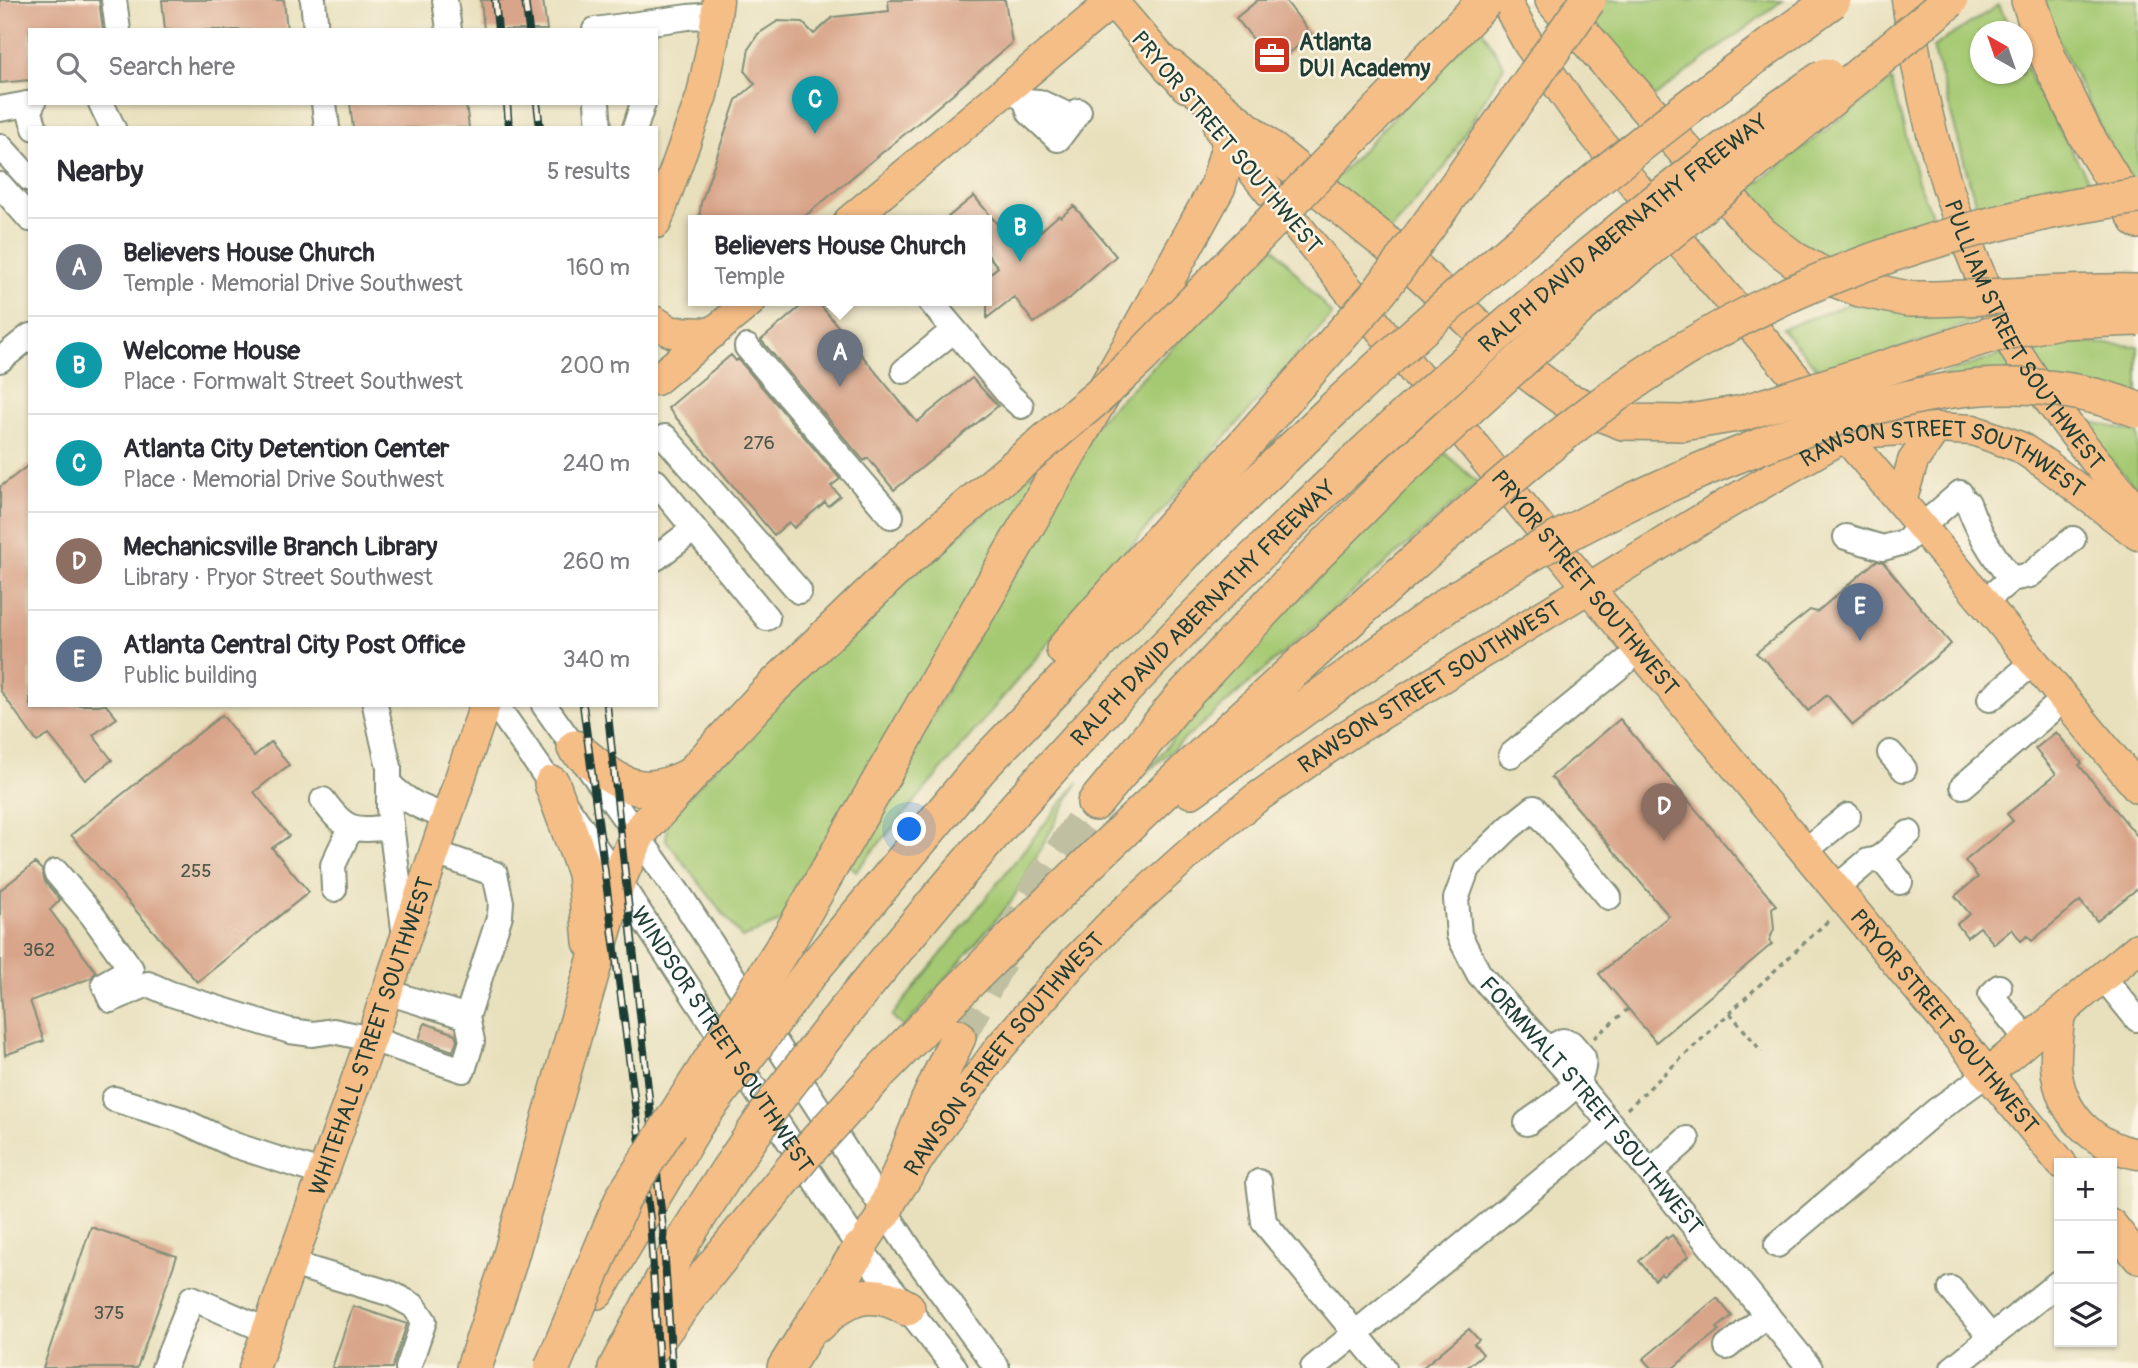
<!DOCTYPE html>
<html lang="en">
<head>
<meta charset="utf-8">
<style>
	:root { --surface:#fff; --page:#f2f2f3; --text:#2b2b33; --muted:#7c7c81; --line:#e1e1e2; --accent:#c8321e }
	body { margin:0; font-family:Pangolin,sans-serif; background:var(--page); color:var(--text) }
	.controls { position:absolute; right:21px; bottom:21px; display:grid; overflow:hidden; border-radius:0px; box-shadow:0 2px 5px #0004 }
	.controls button { width:63px; height:63px; display:grid; place-items:center; padding:0; border:0; border-bottom:2px solid var(--line); background:var(--surface); color:var(--text); font:35px sans-serif }
	.compass { position:absolute; left:1970px; top:21px; width:63px; height:63px; border-radius:50%; background:var(--surface); box-shadow:0 2px 5px #0004; rotate:320deg }
	.you { position:absolute; left:910px; top:830px; width:24px; height:24px; margin:-18px; border:5px solid #fff; border-radius:50%; background:#1a73e8; box-shadow:0 0 0 10px #1a73e833 }
	.badge { display:grid; place-items:center; width:46px; height:46px; border-radius:50%; background:var(--accent); color:#fff; font-size:23px; font-weight:700 }
	.pin { position:absolute; translate:-50% -58px; filter:drop-shadow(0 2px 4px #0008) }
	.pin::after { content:''; position:absolute; top:37px; width:24px; height:21px; background:inherit; clip-path:polygon(0 0,100% 0,50% 100%) }
	.popup { position:absolute; left:688px; top:215px; width:304px; height:91px; box-sizing:border-box; display:grid; place-content:center; border-radius:0px; background:var(--surface); filter:drop-shadow(0 2px 5px #0005); font-size:23px; white-space:nowrap; color:var(--muted) }
	.popup b { font-size:26px; color:var(--text) }
	.popup::after { content:''; position:absolute; left:50%; top:100%; margin-left:-14px; border:14px solid transparent; border-top-color:var(--surface) }
	.list { margin:0; padding:0; list-style:none }
	h2 { display:flex; justify-content:space-between; align-items:center; height:91px; margin:0; padding:0 28px; font-size:30px }
	h2 small { font-size:23px; font-weight:400; color:var(--muted) }
	.list li { display:grid; grid-template-columns:46px 1fr auto; gap:21px; align-items:center; box-sizing:border-box; height:98px; padding:0 28px; border-top:2px solid var(--line) }
	.list b { display:block; font-size:26px; white-space:nowrap }
	.list p { margin:0; font-size:23px; white-space:nowrap; color:var(--muted) }
	.list em { font-size:23px; font-style:normal; color:var(--muted) }
	.icon { flex:none; width:38px; height:38px; fill:none; stroke:currentColor; stroke-width:2; stroke-linecap:round; stroke-linejoin:round }
	.map { position:relative; flex:none; width:2138px; height:1368px; overflow:hidden }
	.search { position:absolute; background:var(--surface); box-shadow:0 2px 5px #0004; left:28px; top:28px; width:630px; height:77px; display:flex; align-items:center; gap:18px; box-sizing:border-box; padding:0 24px; border-radius:0px; color:var(--muted); font-size:26px }
	.panel { position:absolute; background:var(--surface); box-shadow:0 2px 5px #0004; left:28px; top:126px; width:630px; height:581px; border-radius:0px }
	.map>svg:first-child { display:block }
	.green { fill:#a5c972; stroke:#628353; stroke-width:2 }
	.building { fill:#d8a58a }
	.lines { fill:none; stroke-linecap:round; stroke-linejoin:round }
	.highway-tunnel { stroke:#c0bfa2; stroke-width:35; stroke-dasharray:35 18; stroke-linecap:butt }
	.minor-casing { stroke:#848e78; stroke-width:28 }
	.major-casing { stroke:#848e78; stroke-width:33 }
	.highway-casing { stroke:#848e78; stroke-width:38 }
	.path { stroke:#848e78; stroke-width:3.5; stroke-dasharray:5 5; stroke-linecap:butt }
	.minor { stroke:#fff; stroke-width:24 }
	.major { stroke:#f6be87; stroke-width:30 }
	.highway { stroke:#f6be87; stroke-width:35 }
	.rail-casing { stroke:#1f3d34; stroke-width:8 }
	.rail { stroke:#fcf5e5; stroke-width:5; stroke-dasharray:16; stroke-linecap:butt }
	.highway-bridge-casing { stroke:#848e78; stroke-width:38; stroke-linecap:butt }
	.highway-bridge { stroke:#f6be87; stroke-width:35 }
	.labels { text-anchor:middle; stroke-width:5; stroke-linejoin:round; paint-order:stroke }
	.number-label { font-size:19px; fill:#4d574a }
	.poi-label { font-size:23px; font-weight:bold; fill:#1f3d34; stroke:#fcf5e5; text-anchor:start }
	.street-label { font-size:23px; fill:#1f3d34; stroke:#fcf5e5 }
</style>
</head>
<body>
<div class="map">
<svg width="2138" height="1368" viewBox="0 0 2138 1368">
	<rect width="100%" height="100%" fill="#fcf5e5"/>
	<filter id="ink" filterUnits="userSpaceOnUse"><feTurbulence type="fractalNoise" baseFrequency=".0143" numOctaves="2"/><feDisplacementMap in="SourceGraphic" scale="14" xChannelSelector="R" yChannelSelector="G"/><feConvolveMatrix kernelMatrix="1 2 1 2 8 2 1 2 1" color-interpolation-filters="sRGB"/></filter>
	<filter id="wash" filterUnits="userSpaceOnUse"><feTurbulence type="fractalNoise" baseFrequency=".00686" numOctaves="4" result="noise"/><feDisplacementMap in="SourceGraphic" scale="28" xChannelSelector="R" yChannelSelector="G"/><feGaussianBlur stdDeviation="1.57" result="paint"/><feColorMatrix in="noise" values="0 0 0 0 0 0 0 0 0 0 0 0 0 0 0 0 0 1.4 0 .05"/><feComposite in="paint" operator="in"/></filter>
	<g filter="url(#wash)">
		<rect width="100%" height="100%" fill="#e8e0bd"/>
		<path class="green" d="M1604 0H1783L1654 97 1589 25Z
			M2039 0H2138V179L2132 180 2102 131Z
			M1999 5 2011 31 1980 32V74H2022L2023 58 2032 81 2092 186 1977 209 1933 47Z
			M1480 26 1504 66 1446 166 1387 235 1332 182Z
			M1891 80 1918 181 1934 219 1825 260 1774 225 1744 193Z
			M1274 247 1332 315 1112 568 856 871 849 864 1098 421Z
			M1849 304 1990 315 1825 377 1782 329Z
			M2072 342 2138 346V403L1927 380 2023 347Z
			M2071 417 2138 433V490Z
			M1062 447 782 921 742 938 666 840 667 829 662 825 827 648Z
			M1445 453 1478 483 1146 773 1225 671Z
			M1078 782 1011 902 904 1028 892 1016Z"/>
		<g id="blocks">
			<path class="building" d="M0 0H99L103 30H30V80L0 83Z
				M162 0H284L287 30H165Z
				M481 0H543L547 30H484Z
				M888 0H1005L1012 43 923 119 799 221H699L701 203 736 100 755 84 745 72 749 48 758 34 778 21 802 22 814 34 833 17 889 11Z
				M1258 0H1285L1312 35 1274 65 1236 18Z
				M350 103H466L469 128H353Z
				M974 196 1019 250 1059 215 1061 217 1074 206 1116 256 1069 299 1034 323 1014 297 987 318V276L998 267 987 254V221H943Z
				M807 301H817L917 422 972 378 998 406 894 490 868 458 864 461 761 340Z
				M731 355 736 361 738 359 840 479 831 486 840 496 828 506 825 502 794 528 789 522 774 535 668 408Z
				M30 464V705H106L117 718 93 735 112 760 85 780 49 735 37 742 0 690V487Z
				M1876 561 1883 562 1951 644 1853 725 1827 695 1808 711 1768 663 1756 653 1810 610 1817 612Z
				M222 715 254 756 271 742 289 765 254 792 289 836 272 848 309 892 197 982 71 835Z
				M1620 719 1776 905 1772 908 1774 929 1769 941 1772 944 1656 1042 1599 974 1669 916 1551 777Z
				M2056 732 2082 763 2079 765 2138 837V888L2097 921 2080 901 2032 941 2027 936 2021 941 2012 929 1994 944 1980 927 1967 937 1957 924 1970 914 1955 896 1978 877 1965 861 2013 821 2007 814 2056 774 2035 749Z
				M35 863 42 870 45 882 60 900 50 910 96 972 91 978 30 1001 44 1041 5 1055 0 972V890Z
				M425 1023 455 1034 457 1040 453 1051 419 1039Z
				M91 1227 177 1256 137 1368H43Z
				M1672 1235 1689 1256 1663 1276 1661 1274 1655 1280 1639 1261 1666 1237 1667 1239Z
				M1717 1298 1732 1316 1717 1328 1719 1330 1673 1368H1651L1643 1359Z
				M353 1306 407 1324 392 1368H332Z
				M1469 1329 1479 1340 1474 1344 1483 1354 1466 1368H1422Z"/>
		</g>
	</g>
	<g filter="url(#ink)">
		<use href="#blocks" fill-opacity="0" stroke="#848e78" stroke-width="2"/>
		<g class="lines">
			<path class="highway-tunnel" d="M958 1037 1039 886 1095 803"/>
			<defs>
				<g id="minor">
					<path d="M114 0 118 30"/>
					<path d="M313 0 316 30"/>
					<path d="M445 0 449 30"/>
					<path d="M595 30 688 17 716 15"/>
					<path d="M1009 87 1026 101 1030 113 1058 139 1079 111"/>
					<path d="M1026 101 1039 102 1074 118"/>
					<path d="M101 103 113 128"/>
					<path d="M324 103 327 128"/>
					<path d="M597 103 599 128"/>
					<path d="M27 104 35 128"/>
					<path d="M0 109 33 103"/>
					<path d="M635 128 643 103"/>
					<path d="M0 146 30 179"/>
					<path d="M0 185 30 219"/>
					<path d="M930 301 1009 395 1021 406"/>
					<path d="M747 347 891 516"/>
					<path d="M0 360 30 336"/>
					<path d="M904 371 954 330"/>
					<path d="M665 437 799 591"/>
					<path d="M656 482 767 618"/>
					<path d="M1968 503C1978 532 1992 554 2011 579"/>
					<path d="M1846 537 1883 548 1904 542 1960 493"/>
					<path d="M656 558 694 529"/>
					<path d="M1984 602 2011 579 2030 575 2073 539"/>
					<path d="M1990 699 2034 662"/>
					<path d="M375 705 389 767V808L405 937"/>
					<path id="s1" d="M496 705 618 880 860 1249 955 1368"/>
					<path d="M544 705 683 900 909 1248 997 1368"/>
					<path d="M1890 753 1904 769"/>
					<path d="M1511 755 1640 650"/>
					<path d="M389 784C406 801 422 809 446 816"/>
					<path d="M1963 786 2064 699"/>
					<path d="M323 800C346 832 353 831 391 827"/>
					<path d="M1805 851 1848 816"/>
					<path d="M1880 857 1900 882"/>
					<path d="M56 872 93 916 131 969 104 984 111 1000 148 984 171 994 290 1031 313 1034 333 1031 371 1039 463 1070 472 1041 467 1017 500 915 501 902 495 874 433 852"/>
					<path d="M1836 888 1868 861 1877 860 1909 833"/>
					<path d="M334 889 333 865 351 827"/>
					<path id="s2" d="M1609 897 1534 808 1509 828 1467 869 1456 899 1459 935 1479 974 1573 1078 1810 1368"/>
					<path d="M2103 977 2137 1019"/>
					<path d="M1999 987 1991 995 2028 1040"/>
					<path d="M387 992 467 1017"/>
					<path d="M114 1099 179 1119 234 1145 324 1174"/>
					<path d="M1527 1123C1548 1107 1588 1086 1583 1057L1571 1043 1563 1041 1547 1049"/>
					<path d="M1650 1172 1687 1139"/>
					<path d="M1259 1182 1264 1222 1384 1368"/>
					<path d="M1777 1245 1937 1110 1987 1074"/>
					<path d="M292 1264 392 1294 414 1306 424 1321 408 1368"/>
					<path d="M1951 1289 1991 1337"/>
					<path d="M1727 1347 1767 1315"/>
					<path d="M164 1368 192 1298 268 1331"/>
					<path d="M1313 1368 1611 1124"/>
					<path d="M1953 1368 2059 1282"/>
				</g>
				<g id="major">
					<path d="M1111 0 1186 87"/>
					<path d="M1505 0 1528 43 1584 122 1686 249 1901 502 2138 788"/>
					<path id="s3" d="M1907 0C1920 103 1946 202 1990 297 1999 316 2007 337 2018 354 2053 410 2095 462 2138 512"/>
					<path id="s4" d="M1219 129 1588 587 2061 1163"/>
					<path d="M849 221 1114 0"/>
					<path d="M656 223 702 95 713 41 718 0"/>
					<path d="M656 322 671 332 713 333"/>
					<path d="M656 380 751 301"/>
					<path d="M1901 502 1913 461 1936 428"/>
					<path d="M2060 1013C2058 1030 2055 1050 2056 1067 2060 1114 2093 1146 2138 1154"/>
					<path d="M1987 1074 2138 948"/>
					<path d="M2112 1225 2138 1258"/>
					<path id="s5" d="M860 1249 933 1137 1000 1047 1072 964 1113 922 1204 840 1255 799 1347 735 1725 505 1845 436 1870 432 1936 428 1973 430 2020 447 2048 466 2138 535"/>
					<path id="s6" d="M254 1368 371 1039 485 705"/>
				</g>
				<g id="highway">
					<path d="M1553 0 1658 121 1761 234 1795 260 1821 274 1860 289 1908 299"/>
					<path d="M2029 0 2048 57 2084 132 2138 221"/>
					<path d="M1171 68 1397 252 1521 367 1566 400 1623 422 1683 423"/>
					<path d="M1064 649 1298 384"/>
					<path d="M575 748C617 782 636 803 690 776"/>
					<path d="M552 784 585 873 591 942"/>
					<path d="M1191 790 1451 602"/>
					<path d="M1095 803 1179 701 1304 567 1395 475"/>
					<path d="M791 935 1132 343 1218 186 1230 143"/>
					<path d="M813 969 979 769 1186 552 1336 407"/>
					<path id="s7" d="M842 1015C930 907 1019 800 1115 699 1198 612 1283 529 1371 447"/>
					<path d="M879 1073C1050 896 1230 726 1414 562"/>
					<path d="M884 1213 928 1102 958 1037"/>
					<path d="M597 1291 697 1122"/>
					<path d="M819 1324C845 1296 873 1287 907 1308"/>
					<path d="M474 1368 508 1265 618 880 638 834 690 776 768 692 894 571 946 525"/>
					<path d="M616 1368 685 1238 727 1172"/>
					<path d="M636 1368 687 1299 755 1215"/>
					<path d="M785 1368 860 1249"/>
				</g>
			</defs>
			<use href="#minor" class="minor-casing"/>
			<use href="#major" class="major-casing"/>
			<use href="#highway" class="highway-casing"/>
			<path class="path" d="M1730 1013 1762 1052
				M1594 1038 1628 1009
				M1627 1109 1831 918"/>
			<use href="#minor" class="minor"/>
			<use href="#major" class="major"/>
			<use href="#highway" class="highway"/>
			<defs>
				<path id="rail" d="M495 0 498 30
					M525 0 529 30
					M507 103 509 128
					M537 103 540 128
					M583 705 650 1219 659 1368
					M607 705 663 1229 672 1368"/>
			</defs>
			<use href="#rail" class="rail-casing"/>
			<use href="#rail" class="rail"/>
			<defs>
				<g id="highway-bridge">
					<path d="M1908 299C1985 300 2061 290 2138 292"/>
					<path d="M1298 384 1380 291 1428 226 1588 0"/>
					<path d="M1336 407C1492 261 1658 124 1833 0"/>
					<path d="M1683 423 1743 413 1986 336 2059 321 2138 318"/>
					<path id="s8" d="M1371 447C1516 315 1664 186 1826 76"/>
					<path d="M1395 475 1582 305 1950 0"/>
					<path d="M946 525 1100 395 1140 358 1486 0"/>
					<path d="M1414 562C1491 494 1567 425 1653 369 1798 274 1967 221 2138 196"/>
					<path d="M1451 602C1551 538 1647 490 1758 447 1881 399 2009 358 2138 410"/>
					<path d="M697 1122 813 969"/>
					<path d="M727 1172 779 1096 842 1015"/>
					<path d="M755 1215 804 1155 879 1073"/>
					<path d="M552 1368 623 1198 791 935"/>
				</g>
			</defs>
			<use href="#highway-bridge" class="highway-bridge-casing"/>
			<use href="#highway-bridge" class="highway-bridge"/>
		</g>
	</g>
	<defs>
		<symbol id="office-square" viewBox="-11 -11 22 22"><rect x="-9" y="-9" width="18" height="18" rx="4" fill="#c8321e" stroke="#fcf5e5"/><path d="M-6-3h4V-5.5h4V-3h4V5H-6ZM-1-4.5V-3h2v-1.5ZM-6 0V1H6V0Z" fill="#fff"/></symbol>
	</defs>
	<g fill-rule="evenodd">
		<use href="#office-square" x="1250" y="33" width="44" height="44"/>
	</g>
	<g class="labels">
		<g class="number-label">
			<text x="759" y="449">276</text>
			<text x="196" y="877">255</text>
			<text x="39" y="956">362</text>
			<text x="109" y="1319">375</text>
		</g>
		<g class="poi-label">
			<text x="1299" y="50">Atlanta<tspan x="1299" dy="26">DUI Academy</tspan></text>
		</g>
		<g class="street-label">
			<text transform="translate(1227 142) rotate(50)" y="8">PRYOR STREET SOUTHWEST</text>
			<text dy="8" stroke="none"><textPath href="#s8" startOffset="331">RALPH DAVID ABERNATHY FREEWAY</textPath></text>
			<text dy="8" stroke="none"><textPath href="#s3" startOffset="359">PULLIAM STREET SOUTHWEST</textPath></text>
			<text dy="8" stroke="none"><textPath href="#s5" startOffset="1398">RAWSON STREET SOUTHWEST</textPath></text>
			<text dy="8" stroke="none"><textPath href="#s4" startOffset="583">PRYOR STREET SOUTHWEST</textPath></text>
			<text dy="8" stroke="none"><textPath href="#s7" startOffset="541">RALPH DAVID ABERNATHY FREEWAY</textPath></text>
			<text dy="8" stroke="none"><textPath href="#s5" startOffset="810">RAWSON STREET SOUTHWEST</textPath></text>
			<text dy="8" stroke="none"><textPath href="#s4" startOffset="1150">PRYOR STREET SOUTHWEST</textPath></text>
			<text dy="8" stroke="none"><textPath href="#s6" startOffset="352">WHITEHALL STREET SOUTHWEST</textPath></text>
			<text dy="8" stroke="none"><textPath href="#s1" startOffset="404">WINDSOR STREET SOUTHWEST</textPath></text>
			<text dy="8" stroke="none"><textPath href="#s5" startOffset="243">RAWSON STREET SOUTHWEST</textPath></text>
			<text dy="8" stroke="none"><textPath href="#s2" startOffset="492">FORMWALT STREET SOUTHWEST</textPath></text>
		</g>
	</g>
</svg>
<div class="controls">
<button>+</button>
<button>−</button>
<button><svg class="icon" aria-label="layers" viewBox="0 0 24 24"><path d="M12 4l9 5-9 5-9-5zM3 14l9 5 9-5"/></svg></button>
</div>
<svg class="compass" viewBox="-18 -18 36 36"><path d="M0-13l5 13h-10z" fill="#e53935"/><path d="M0 13l5-13h-10z" fill="#7c7c81"/></svg>
<div class="you"></div>
<div class="pin badge" style="left:840px;top:387px;background:#6b7280">A</div>
<div class="popup"><b>Believers House Church</b>Temple</div>
<div class="pin badge" style="left:1020px;top:262px;background:#0f9aa8">B</div>
<div class="pin badge" style="left:815px;top:134px;background:#0f9aa8">C</div>
<div class="pin badge" style="left:1664px;top:841px;background:#8d6e63">D</div>
<div class="pin badge" style="left:1860px;top:641px;background:#5c6f8a">E</div>
<div class="search"><svg class="icon" aria-label="search" viewBox="0 0 24 24"><circle cx="10" cy="10" r="6"/><path d="M15 15l6 6"/></svg>Search here</div>
<section class="panel">
<h2>Nearby<small>5 results</small></h2>
<ul class="list">
<li><span class="badge" style="background:#6b7280">A</span><div><b>Believers House Church</b><p>Temple · Memorial Drive Southwest</p></div><em>160 m</em></li>
<li><span class="badge" style="background:#0f9aa8">B</span><div><b>Welcome House</b><p>Place · Formwalt Street Southwest</p></div><em>200 m</em></li>
<li><span class="badge" style="background:#0f9aa8">C</span><div><b>Atlanta City Detention Center</b><p>Place · Memorial Drive Southwest</p></div><em>240 m</em></li>
<li><span class="badge" style="background:#8d6e63">D</span><div><b>Mechanicsville Branch Library</b><p>Library · Pryor Street Southwest</p></div><em>260 m</em></li>
<li><span class="badge" style="background:#5c6f8a">E</span><div><b>Atlanta Central City Post Office</b><p>Public building</p></div><em>340 m</em></li>
</ul>
</section>
</div>
</body>
</html>
